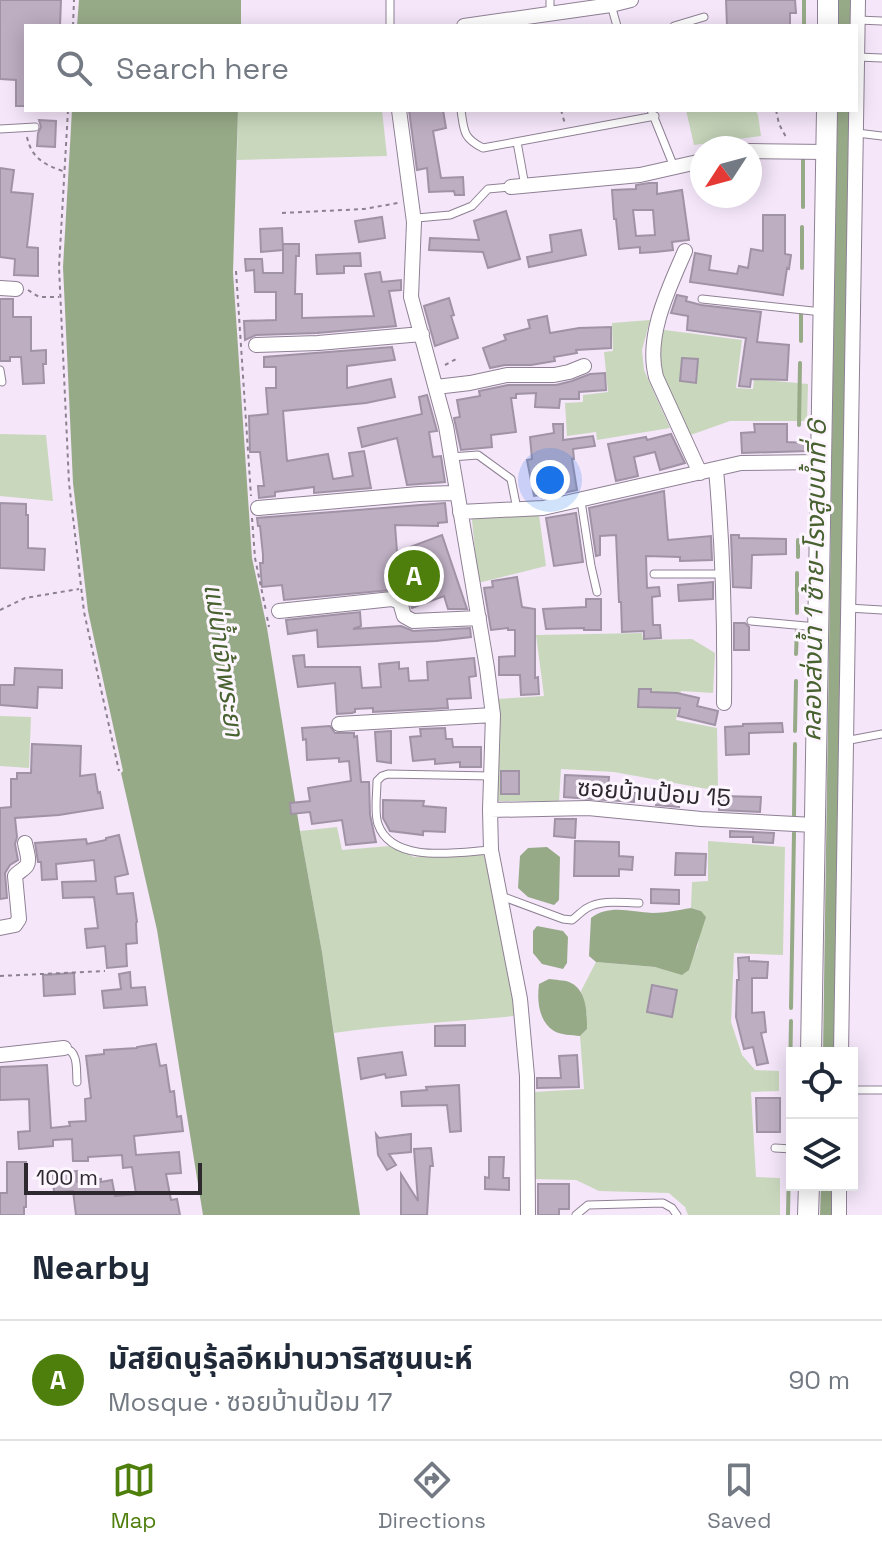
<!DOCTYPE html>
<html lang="en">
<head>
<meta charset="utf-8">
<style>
	:root { --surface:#fff; --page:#f6f6f7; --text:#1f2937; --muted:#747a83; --line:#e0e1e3; --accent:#4e7f0d }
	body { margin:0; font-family:"Space Grotesk","Noto Sans Thai",sans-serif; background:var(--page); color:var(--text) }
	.controls { position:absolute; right:24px; bottom:24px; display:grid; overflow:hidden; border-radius:0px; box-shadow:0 4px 20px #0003 }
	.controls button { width:72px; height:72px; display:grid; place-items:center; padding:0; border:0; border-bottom:2px solid var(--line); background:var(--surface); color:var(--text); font:40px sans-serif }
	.compass { position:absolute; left:690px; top:136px; width:72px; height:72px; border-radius:50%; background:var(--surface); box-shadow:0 4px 20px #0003; rotate:234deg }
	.scale { position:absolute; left:24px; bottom:20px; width:178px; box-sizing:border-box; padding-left:8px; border:4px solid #2e282f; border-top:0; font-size:22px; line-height:28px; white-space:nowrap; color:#2e282f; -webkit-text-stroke:6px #fdf6ff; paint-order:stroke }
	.you { position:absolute; left:550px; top:480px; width:28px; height:28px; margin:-20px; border:6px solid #fff; border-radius:50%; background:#1a73e8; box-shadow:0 0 0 12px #1a73e833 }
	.badge { display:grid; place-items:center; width:52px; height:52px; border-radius:50%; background:var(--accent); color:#fff; font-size:26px; font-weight:700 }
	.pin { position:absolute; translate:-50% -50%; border:4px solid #fff; box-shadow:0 2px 8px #0006 }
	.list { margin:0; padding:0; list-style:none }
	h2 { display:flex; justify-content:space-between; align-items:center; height:104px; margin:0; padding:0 32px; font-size:34px }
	h2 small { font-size:26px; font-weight:400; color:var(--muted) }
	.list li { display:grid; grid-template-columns:52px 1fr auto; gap:24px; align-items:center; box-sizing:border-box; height:120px; padding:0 32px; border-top:2px solid var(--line) }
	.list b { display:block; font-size:30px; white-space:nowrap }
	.list p { margin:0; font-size:26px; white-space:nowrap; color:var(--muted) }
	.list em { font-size:26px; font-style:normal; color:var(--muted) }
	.icon { flex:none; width:44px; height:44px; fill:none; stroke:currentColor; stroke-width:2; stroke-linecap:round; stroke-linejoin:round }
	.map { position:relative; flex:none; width:882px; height:1215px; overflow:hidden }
	.search { position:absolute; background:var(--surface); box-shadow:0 4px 20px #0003; left:24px; right:24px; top:24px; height:88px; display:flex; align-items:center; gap:20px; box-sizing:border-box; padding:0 28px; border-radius:0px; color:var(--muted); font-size:30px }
	.sheet { height:224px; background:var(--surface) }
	nav { display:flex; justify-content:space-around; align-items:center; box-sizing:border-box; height:112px; border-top:2px solid var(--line); background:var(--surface); font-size:22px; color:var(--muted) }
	nav a { display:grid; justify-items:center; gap:4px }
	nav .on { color:var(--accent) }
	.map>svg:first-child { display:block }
	.green { fill:#c9d8bd }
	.water { fill:#97aa88 }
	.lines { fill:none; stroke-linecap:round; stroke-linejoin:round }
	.stream { stroke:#97aa88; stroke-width:4 }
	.canal { stroke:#97aa88; stroke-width:12 }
	.building { fill:#bdaec2; stroke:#a193a6; stroke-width:2; fill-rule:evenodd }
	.service-casing { stroke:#8f8194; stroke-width:9 }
	.minor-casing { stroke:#8f8194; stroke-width:16 }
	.secondary-casing { stroke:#8f8194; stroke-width:22 }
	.path { stroke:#8d8390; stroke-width:2; stroke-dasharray:4 4; stroke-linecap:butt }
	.service { stroke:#fff; stroke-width:7 }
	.minor { stroke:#fff; stroke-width:14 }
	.secondary { stroke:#fff; stroke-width:20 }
	.labels { text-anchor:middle; stroke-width:6; stroke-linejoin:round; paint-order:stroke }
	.street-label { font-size:24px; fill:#2e282f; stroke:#fdf6ff }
	.water-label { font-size:26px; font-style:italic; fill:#47612f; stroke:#fdf6ff }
</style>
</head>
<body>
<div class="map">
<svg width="882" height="1215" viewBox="0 0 882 1215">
	<rect width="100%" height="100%" fill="#f5e6fa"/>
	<path class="green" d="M238 110H382L387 156 237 160Z
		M686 110H755L758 115 761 136 694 145Z
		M650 320 642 350 644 370 670 428 597 440 596 432 567 436 565 403 583 402V395L608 392 604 352 613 351 612 323Z
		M657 329 742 340 736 388 753 389 754 379 808 384 807 421H730L685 437 653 365Z
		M0 434 46 435 53 501 0 496Z
		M539 515 546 566 478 583 472 520 476 516Z
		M642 633 643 640 692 639 715 653 713 693 681 691 676 720 717 728 718 787 713 790 614 772 561 769 559 801H495L496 699 544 696 536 635Z
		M0 716 31 717 29 768 0 766Z
		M337 827 342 850 390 846 414 857 478 851 484 856C497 908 511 962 514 1016 454 1022 394 1024 334 1033L322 952 300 831Z
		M708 841 785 847 783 955 734 953 731 1022 742 1055 755 1070 779 1071V1091L751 1092 756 1177 780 1178V1215H688L685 1207 669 1193 599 1191 576 1180 535 1179 534 1092 584 1089 580 1036 587 1029V1015L581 991 596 962 689 970 690 963 698 945 701 911 691 908 692 882 708 881Z"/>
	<path class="water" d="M79 0H241V26H77Z
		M72 110H238L233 272 252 558 267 628 300 831 322 952 360 1215H203L157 930 121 773 123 771 88 611 73 483 63 267Z
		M547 847 560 857 559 900 554 905 528 897 518 888 520 856 528 848Z
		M691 908 701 911 706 917 689 970 682 975 655 967 596 962 589 956 591 918C609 904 631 912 653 913 665 913 678 910 691 908Z
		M537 926 563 931 568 937 567 963 563 969 542 964 533 953V931Z
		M549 979C555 980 564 980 569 982 587 989 587 1013 587 1029L580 1036C572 1035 560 1035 554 1031 538 1021 537 1000 539 984Z"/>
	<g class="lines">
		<path class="stream" d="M804 26V0
			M803 207V159
			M802 268V227
			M801 341V314
			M799 425 800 363
			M798 557V540
			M797 613V573
			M796 654 797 630
			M795 731 796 681
			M794 817 795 744
			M791 1008 794 833
			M789 1137 791 1021
			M788 1215 789 1164"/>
		<path class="canal" d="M844 26 845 0
			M829 1053 843 110
			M826 1215 827 1185"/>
	</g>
	<path class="building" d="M0 0H61L60 26H26V106H16V80L0 79Z
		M726 0H795L796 13H790V26H727Z
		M409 110H443L446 128 433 131 441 178 463 177 464 195H455L454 191 429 192 427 168 417 170Z
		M39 120 56 121 55 147 37 146 38 133 41 127Z
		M0 168 14 170 11 192 33 194 27 247 38 248V276L14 275 15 259 0 257Z
		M649 183H657V194L682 190 689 240 672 242 673 250 655 252 640 253V247L619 249 616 219H614L612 190 636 189V185ZM633 210H653L655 235 636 236Z
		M506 211 520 259 488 268 483 252 429 250 430 238 479 240 474 221Z
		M763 215H785V254L791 255 789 269 787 268 783 295 690 282 695 253 711 256 709 270 737 274 739 266 748 268 751 249 763 251Z
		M382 217 385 238 359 242 355 221Z
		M282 228 283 250 261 252 260 229Z
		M581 230 586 255 529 267 527 257 552 252 550 235Z
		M283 244H299V256H296L295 294H302V318L374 316 365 274 380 272 382 282 401 280V290L389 291 396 326 317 333 256 335 245 340 244 321 276 320V292H255L254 270 246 271 245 259H262L263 273H283Z
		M360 253 361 266H344V273L317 274 316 255Z
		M677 295 687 297 686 301 701 305 761 312 757 342 789 345 787 380 751 379 750 387 739 386 746 338 687 330 688 316 671 313Z
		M449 298 454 315 451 316 458 338 435 346 424 306Z
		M0 299H13V317H31V351L46 350V364H43L44 383 23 384 21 357H10V361H0Z
		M547 316 550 333 579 328 611 327V348L576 350 577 353 554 357 555 361 531 365H505L490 368 483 348 506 340 504 335 530 328 528 320Z
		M392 347 395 360 347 366V388L391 379 395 397 366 403 283 411 287 461 328 454 333 479 353 476 349 453 364 451 371 488 314 493V487L275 492V496L259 498 258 486H264L260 452H250L249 416 268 414 266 388H276V367H264V357Z
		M682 358 698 359 696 383 680 381Z
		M605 373 606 390 579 392V399H560L559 408 535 407 536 393 516 394V398H511L516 432 491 435 492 447 461 450 454 418 460 417 457 400 480 396 479 391 508 385H556L572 381 590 374Z
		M427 395 437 431 429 432 433 457 441 456 445 482 407 485 397 438 362 447 358 428 422 414 419 397Z
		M553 424H563V440L593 436 595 446 573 449 574 459H572L577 490 542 498 541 495 534 496 527 460 532 459 530 437 554 433Z
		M754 424H787V442L808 443V451L742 453 741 433 755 432Z
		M671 434 685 463 660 470 655 452 634 457 638 476 616 481 608 444 646 437 647 440Z
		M664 491 668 540 711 536 712 560 680 561V557L646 556 647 588 659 587 660 596 652 597 653 625H660L661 638 644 639V631L622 632 621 602H619L616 535 600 536V555L596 556 589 508Z
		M0 503 26 504V515H28V548L45 549 44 570 0 568Z
		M445 503 447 522 438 523V526L395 525 397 552 442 535 467 609H448L444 596 412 608 409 599 402 589 284 600 282 585 262 587 260 563H263V555L260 526H258L257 518Z
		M576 513 583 562 554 566 546 518Z
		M731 535H739V538L786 539V554L752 555 751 588 733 587Z
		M517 577 522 607 535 609V678L538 677 539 694 521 695 520 675H499V657L515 656V630H508V628L491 630 484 588 493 587 492 581Z
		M713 582V599L679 601 678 585Z
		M586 599H601V630H584V628L546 629 543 609 586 607Z
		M360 612 361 626 353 629 401 626 413 631 470 628 471 637 436 641 318 647 317 630 288 634 286 620Z
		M734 623H745L749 627V650H734Z
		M304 655 305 667H360L362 688 381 687 379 664 399 662V669L408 668 409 681 428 680 427 662 474 658 476 676 469 677 471 698 447 699 448 708 373 712V708L355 709V712L352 713 337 714 335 683 298 687 293 656Z
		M15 668 62 670V688L38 687 37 708 0 705V685H14Z
		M639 689H651V692L677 693 699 698 697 706 718 711 715 725 678 716 680 708 638 707Z
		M782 723 783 732 749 733V754L726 755 725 727 743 726V724Z
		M330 726 335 733H354V737L357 736 361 782H369L370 815 376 842 346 845 342 820 312 824 310 812 291 814 290 803 310 801 308 788 351 781 349 761 339 762V758L307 760 306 739 303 740 302 728Z
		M445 728 446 739H452L453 747H481V767H460V762L435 764V759L413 761 410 737 421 736 420 729Z
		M391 731V763L377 761 375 732Z
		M32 744 81 746 80 776 95 774 98 793 100 792 103 808 59 815 15 818 17 837 15 844 18 860 10 865 5 873 7 898 0 899V808L11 807V779H17V773H31Z
		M501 771H519V794H501Z
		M565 775 609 777 608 791 635 793 634 802 564 797Z
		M639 787 681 790 679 807 656 805V802L637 800Z
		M720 796 761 797 760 812 719 810Z
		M383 800 424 801 423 806 446 808 445 832 423 831V835L390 831 383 818Z
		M555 819H576L575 838 554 836Z
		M730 831 774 833 773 843 753 842V837H730Z
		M119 835 128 874 115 877 117 894 133 893 137 922 136 923 137 943 126 944 127 966 107 968 105 946 87 948 85 929 98 928 94 897 63 898 62 882 96 881 94 860 56 864 57 879 42 880 41 862H38L35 843 86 839 87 844 106 840V838Z
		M575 841 619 842V856L633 857 632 870 619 869V876H574Z
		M676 853 706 854 705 875H675Z
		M651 889 679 890V904L651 903Z
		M749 957V961L768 962 767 978H752V1013L764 1012 766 1032 761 1033 768 1063 757 1065 753 1047 744 1049 736 1017 737 980H739L738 958Z
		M130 972 131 988 145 987 147 1005 104 1008 102 991 121 989 119 974Z
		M74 973 75 994 44 996 43 975Z
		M652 985 677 990 672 1017 647 1012Z
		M465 1025V1046H435V1026Z
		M156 1044 160 1066 166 1065 170 1092 174 1091 177 1117 181 1116 183 1131 134 1136 136 1155 179 1152 181 1173 166 1174 171 1200 177 1199 180 1215H76L73 1191 54 1192 53 1173 77 1171V1182L101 1179V1182L112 1180 115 1196 136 1194 132 1167 123 1168 122 1155 88 1157V1161H73L72 1139 53 1140V1146L19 1149 18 1132 30 1131 29 1099 0 1100V1067L47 1065 51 1128 70 1126 69 1122 86 1121 85 1099 91 1098 86 1056 104 1054V1050L137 1048V1047Z
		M402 1052 406 1075 386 1078 385 1074 361 1079 358 1058Z
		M577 1055 579 1087 537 1088V1078H561L559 1056Z
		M459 1085 461 1131 450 1132 447 1105 402 1106 401 1092 427 1090 426 1087Z
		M756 1098H780V1132H757Z
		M376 1134 379 1138 411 1134V1152L389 1154 396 1165 387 1170 378 1155Z
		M431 1148 433 1166H430L427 1215H401V1174L418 1201 414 1149Z
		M489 1157H504L503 1178H509V1190L485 1189V1177L489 1178Z
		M7 1162H26V1207H24V1215H0V1193H7Z
		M538 1184H569V1209H559V1215H538Z"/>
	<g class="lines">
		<defs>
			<path id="service" d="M390 0V26
				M611 5 617 26
				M550 13V0
				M858 20 882 21
				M674 26 704 17
				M857 57 882 58
				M461 110C464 131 463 138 483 148L655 116
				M651 110 674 167
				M0 129 35 127
				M857 133 882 136
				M517 142 525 186
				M415 220 417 218 450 215 472 206 488 189 511 187
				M702 299 822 312
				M0 370 2 382
				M451 457 478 455 511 479 517 509
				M581 501 591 566 597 592
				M654 574H721
				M848 608 882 610
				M751 621 817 627
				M845 741 882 734
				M491 850C459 852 392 865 378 824 374 812 377 794 377 781L382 776 388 774 491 776
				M501 896 563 919 572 920C577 916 582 911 587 908 602 899 623 903 639 903
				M64 1048C79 1051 76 1069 77 1082
				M852 1090H882
				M775 1148 792 1149
				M576 1215 588 1205 663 1203 672 1208 677 1215"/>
			<path id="minor" d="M464 26 611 5 631 0
				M399 110 414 222 411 297 446 426 487 668 493 715 490 810 491 850 520 999 527 1076 528 1215
				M750 151 826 152
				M511 187 640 175 702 161
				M685 251C669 288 645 336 656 377L700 473
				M0 288 16 289
				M256 345 318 343 422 334
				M436 387 470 383 507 375H554L569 372 584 366
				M716 469C723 548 725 625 724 703
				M258 508 419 494 456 493
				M460 512 543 508 741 463 820 462
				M279 611 392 599 400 602 404 616 413 621 479 618
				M339 724 493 715
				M490 810 588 808 701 819 814 825
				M0 928 15 925 19 919 15 876C18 872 25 869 27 865 30 860 26 849 25 843
				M841 1053 858 0
				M0 1055 64 1048
				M839 1215V1185"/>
			<path id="secondary" d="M828 26V0
				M811 1053 827 110
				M808 1215 809 1185"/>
		</defs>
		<use href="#service" class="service-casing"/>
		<use href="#minor" class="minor-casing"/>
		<use href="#secondary" class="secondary-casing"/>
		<path class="path" d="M73 26 74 0
			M68 110 59 267 69 483 84 612 119 771
			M561 110 565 124
			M776 110 779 124 787 139
			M27 137C31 157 44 165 63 171
			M282 213 364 209 398 203
			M236 271 251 496
			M28 290 39 297H59
			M445 365 458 358
			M252 518 255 558 266 611
			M0 610 25 598 79 589
			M267 617 269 627
			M0 976 105 971"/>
		<use href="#service" class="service"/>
		<use href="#minor" class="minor"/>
		<use href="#secondary" class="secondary"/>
	</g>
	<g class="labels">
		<g class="street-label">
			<text transform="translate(654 793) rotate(4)" y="8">ซอยบ้านป้อม 15</text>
		</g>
		<g class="water-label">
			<text transform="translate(814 581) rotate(-89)" y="9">คลองส่งน้ำ 1 ซ้าย-โรงสูบน้ำที่ 6</text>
			<text transform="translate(224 660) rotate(82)" y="9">แม่น้ำเจ้าพระยา</text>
		</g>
	</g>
</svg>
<div class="controls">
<button><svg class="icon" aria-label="locate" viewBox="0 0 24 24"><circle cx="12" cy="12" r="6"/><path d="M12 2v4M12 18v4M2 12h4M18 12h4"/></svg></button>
<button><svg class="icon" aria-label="layers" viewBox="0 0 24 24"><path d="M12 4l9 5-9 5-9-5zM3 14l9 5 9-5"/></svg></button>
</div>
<svg class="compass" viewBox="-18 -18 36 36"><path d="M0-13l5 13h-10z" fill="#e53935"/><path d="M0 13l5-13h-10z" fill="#747a83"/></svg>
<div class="scale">100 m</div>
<div class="you"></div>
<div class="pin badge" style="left:414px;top:576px">A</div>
<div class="search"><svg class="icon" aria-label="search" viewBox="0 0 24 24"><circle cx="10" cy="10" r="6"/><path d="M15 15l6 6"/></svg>Search here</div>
</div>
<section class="sheet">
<h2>Nearby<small></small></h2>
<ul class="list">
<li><span class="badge">A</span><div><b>มัสยิดนูรุ้ลอีหม่านวาริสซุนนะห์</b><p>Mosque · ซอยบ้านป้อม 17</p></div><em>90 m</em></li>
</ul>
</section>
<nav>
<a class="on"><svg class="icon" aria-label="map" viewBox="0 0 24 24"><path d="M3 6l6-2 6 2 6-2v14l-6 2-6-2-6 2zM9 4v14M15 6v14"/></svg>Map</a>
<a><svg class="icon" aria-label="directions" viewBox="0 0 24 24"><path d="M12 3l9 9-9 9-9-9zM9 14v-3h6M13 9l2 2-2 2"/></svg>Directions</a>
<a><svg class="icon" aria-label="saved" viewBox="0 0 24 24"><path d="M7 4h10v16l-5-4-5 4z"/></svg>Saved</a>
</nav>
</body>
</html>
